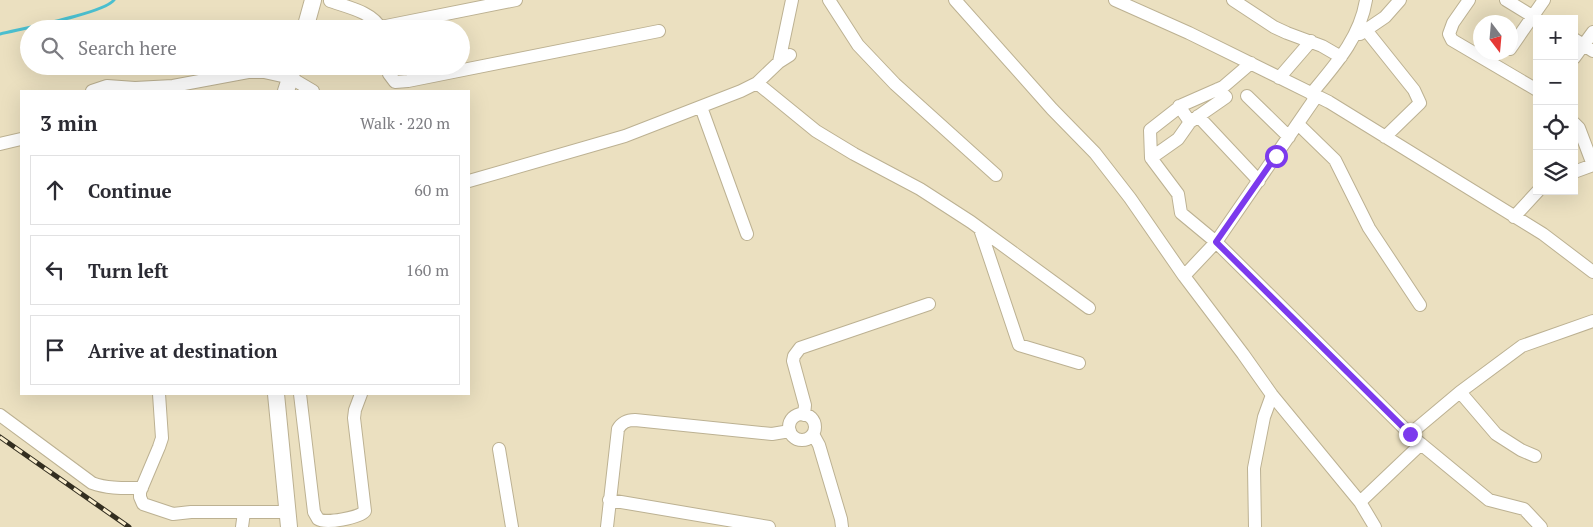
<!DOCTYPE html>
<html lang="en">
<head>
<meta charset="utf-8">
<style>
	:root { --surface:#fff; --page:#f2f2f3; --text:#2b2b33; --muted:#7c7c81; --line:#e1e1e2 }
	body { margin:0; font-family:"PT Serif",serif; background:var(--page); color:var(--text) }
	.controls { position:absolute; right:15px; top:15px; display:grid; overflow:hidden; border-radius:0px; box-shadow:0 5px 20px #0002 }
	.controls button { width:45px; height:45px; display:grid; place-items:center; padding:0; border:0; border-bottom:1px solid var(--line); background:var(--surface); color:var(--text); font:25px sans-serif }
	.compass { position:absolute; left:1473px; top:15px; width:45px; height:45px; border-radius:50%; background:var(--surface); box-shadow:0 5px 20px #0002; rotate:164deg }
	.stop { position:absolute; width:15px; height:15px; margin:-11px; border:4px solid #7c3aed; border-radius:50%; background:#fff }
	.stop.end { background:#7c3aed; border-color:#fff; box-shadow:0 1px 5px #0008 }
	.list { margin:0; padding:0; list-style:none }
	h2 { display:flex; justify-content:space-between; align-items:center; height:65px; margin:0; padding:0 20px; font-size:21px }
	h2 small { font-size:16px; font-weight:400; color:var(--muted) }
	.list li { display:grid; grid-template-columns:32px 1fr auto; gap:15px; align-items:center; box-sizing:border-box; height:70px; margin:0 10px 10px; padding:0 10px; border:1px solid var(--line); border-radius:0px }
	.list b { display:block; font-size:19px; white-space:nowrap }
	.list em { font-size:16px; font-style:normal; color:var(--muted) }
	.icon { flex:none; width:28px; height:28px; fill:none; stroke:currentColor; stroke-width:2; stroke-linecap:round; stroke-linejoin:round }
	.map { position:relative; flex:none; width:1593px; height:527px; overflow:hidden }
	.search { position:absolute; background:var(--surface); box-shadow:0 5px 20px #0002; left:20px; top:20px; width:450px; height:55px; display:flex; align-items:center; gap:12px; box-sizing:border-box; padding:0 18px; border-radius:28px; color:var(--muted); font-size:19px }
	.panel { position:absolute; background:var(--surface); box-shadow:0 5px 20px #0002; left:20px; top:90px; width:450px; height:305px; border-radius:0px }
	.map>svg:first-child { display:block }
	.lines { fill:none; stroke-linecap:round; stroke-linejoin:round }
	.stream { stroke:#4bbfcf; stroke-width:3 }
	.minor-casing { stroke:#bcb192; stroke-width:14 }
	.major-casing { stroke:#bcb192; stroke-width:18 }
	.minor { stroke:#fff; stroke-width:12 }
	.major { stroke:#fff; stroke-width:16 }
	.rail-casing { stroke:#332e20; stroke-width:5 }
	.rail { stroke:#f9edcd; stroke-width:3; stroke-dasharray:9; stroke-linecap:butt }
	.route { stroke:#7c3aed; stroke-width:6 }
</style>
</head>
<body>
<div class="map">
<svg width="1593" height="527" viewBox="0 0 1593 527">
	<rect width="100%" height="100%" fill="#ebe0c0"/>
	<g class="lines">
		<path class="stream" d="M0 34C20 29 105 13 114 0"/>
		<defs>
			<path id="minor" d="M829 0 858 45 895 84 996 175
				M955 0 1052 109 1095 153 1130 198 1184 276
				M1115 0 1189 33 1329 102 1543 234 1593 272
				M1233 0 1274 27 1287 33 1322 46 1341 57
				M1469 0 1453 23 1449 34 1452 40 1537 90
				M1506 0 1537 19
				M330 1C347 7 373 12 381 29
				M381 27 516 0
				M1366 30 1414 90 1420 103 1385 137
				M1360 34 1385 17 1400 0
				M1574 39 1593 51
				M1510 49 1544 0
				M1574 58 1593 32
				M779 62 792 0
				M1251 63 1223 87 1182 105 1150 130 1151 158 1178 194 1181 213 1216 242 1184 276 1243 354 1272 395 1360 502
				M387 66 389 74 395 82 408 81 659 31
				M1279 78 1311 41
				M757 83 816 131 854 154 920 189 971 222 1089 308
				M92 91 107 86 135 88 173 86 248 72H264L291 78 313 91
				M1311 94C1335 65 1360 38 1366 0
				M1247 96 1289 137
				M1316 97 1216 242 1410 434 1460 392 1522 346 1593 321
				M1179 106 1190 122 1226 97 1218 89
				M701 107 747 234
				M1198 116 1259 181
				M1574 123 1579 128 1593 165
				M1298 124 1335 160 1369 228 1420 305
				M0 144 21 139
				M1151 158 1178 139 1190 122
				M1574 172 1593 165
				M469 181 625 136 741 91 757 83 779 62 790 55
				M1514 217 1538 191
				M980 229 1019 345 1079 363
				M1460 392 1496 434 1521 450 1535 456
				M159 394 162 438 159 447 140 492V497L143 504 173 514 191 512H288
				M300 394 314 512 318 519C326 524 359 518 365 511L354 418 355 410 361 394
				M789 427a13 13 0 1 1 26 0a13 13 0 1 1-26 0Z
				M0 415 92 483C108 489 125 488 142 488
				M804 415 805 405 793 361 794 356 800 348 929 304
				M813 434 819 445 841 519 842 527
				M1421 444 1489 500 1524 509 1541 527
				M499 449 512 527
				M609 500 769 527
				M242 527 244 512
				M607 527 618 429C622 422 627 420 635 420L772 434 790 431
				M1255 527 1254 468 1264 417 1272 395
				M1375 527 1360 502 1421 444 1415 439"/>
			<path id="major" d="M305 29 313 0
				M286 91 294 66
				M276 394 289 527"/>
		</defs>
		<use href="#minor" class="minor-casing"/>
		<use href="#major" class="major-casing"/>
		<use href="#minor" class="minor"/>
		<use href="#major" class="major"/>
		<defs>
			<path id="rail" d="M0 437 129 527"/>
		</defs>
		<use href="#rail" class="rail-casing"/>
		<use href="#rail" class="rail"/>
	</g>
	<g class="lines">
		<path class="route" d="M1276 156 1216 242 1410 434"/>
	</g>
</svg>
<div class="controls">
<button>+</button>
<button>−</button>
<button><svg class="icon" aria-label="locate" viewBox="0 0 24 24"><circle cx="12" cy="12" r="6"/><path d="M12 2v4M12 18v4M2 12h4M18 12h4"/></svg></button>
<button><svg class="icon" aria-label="layers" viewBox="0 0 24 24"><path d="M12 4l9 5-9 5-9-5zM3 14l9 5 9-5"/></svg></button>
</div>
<svg class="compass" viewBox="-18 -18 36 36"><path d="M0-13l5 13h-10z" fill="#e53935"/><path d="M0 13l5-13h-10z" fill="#7c7c81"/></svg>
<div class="stop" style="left:1276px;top:156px"></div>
<div class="stop end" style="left:1410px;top:434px"></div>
<div class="search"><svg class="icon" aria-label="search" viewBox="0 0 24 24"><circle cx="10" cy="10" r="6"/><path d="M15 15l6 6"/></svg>Search here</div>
<section class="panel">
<h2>3 min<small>Walk · 220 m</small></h2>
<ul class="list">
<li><svg class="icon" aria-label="ahead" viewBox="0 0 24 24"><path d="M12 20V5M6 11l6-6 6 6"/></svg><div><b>Continue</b></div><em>60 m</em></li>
<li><svg class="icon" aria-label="left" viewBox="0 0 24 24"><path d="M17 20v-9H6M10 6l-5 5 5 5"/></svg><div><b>Turn left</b></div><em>160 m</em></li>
<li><svg class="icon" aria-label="arrive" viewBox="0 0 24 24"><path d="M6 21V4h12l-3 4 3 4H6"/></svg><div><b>Arrive at destination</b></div></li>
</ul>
</section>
</div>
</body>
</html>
